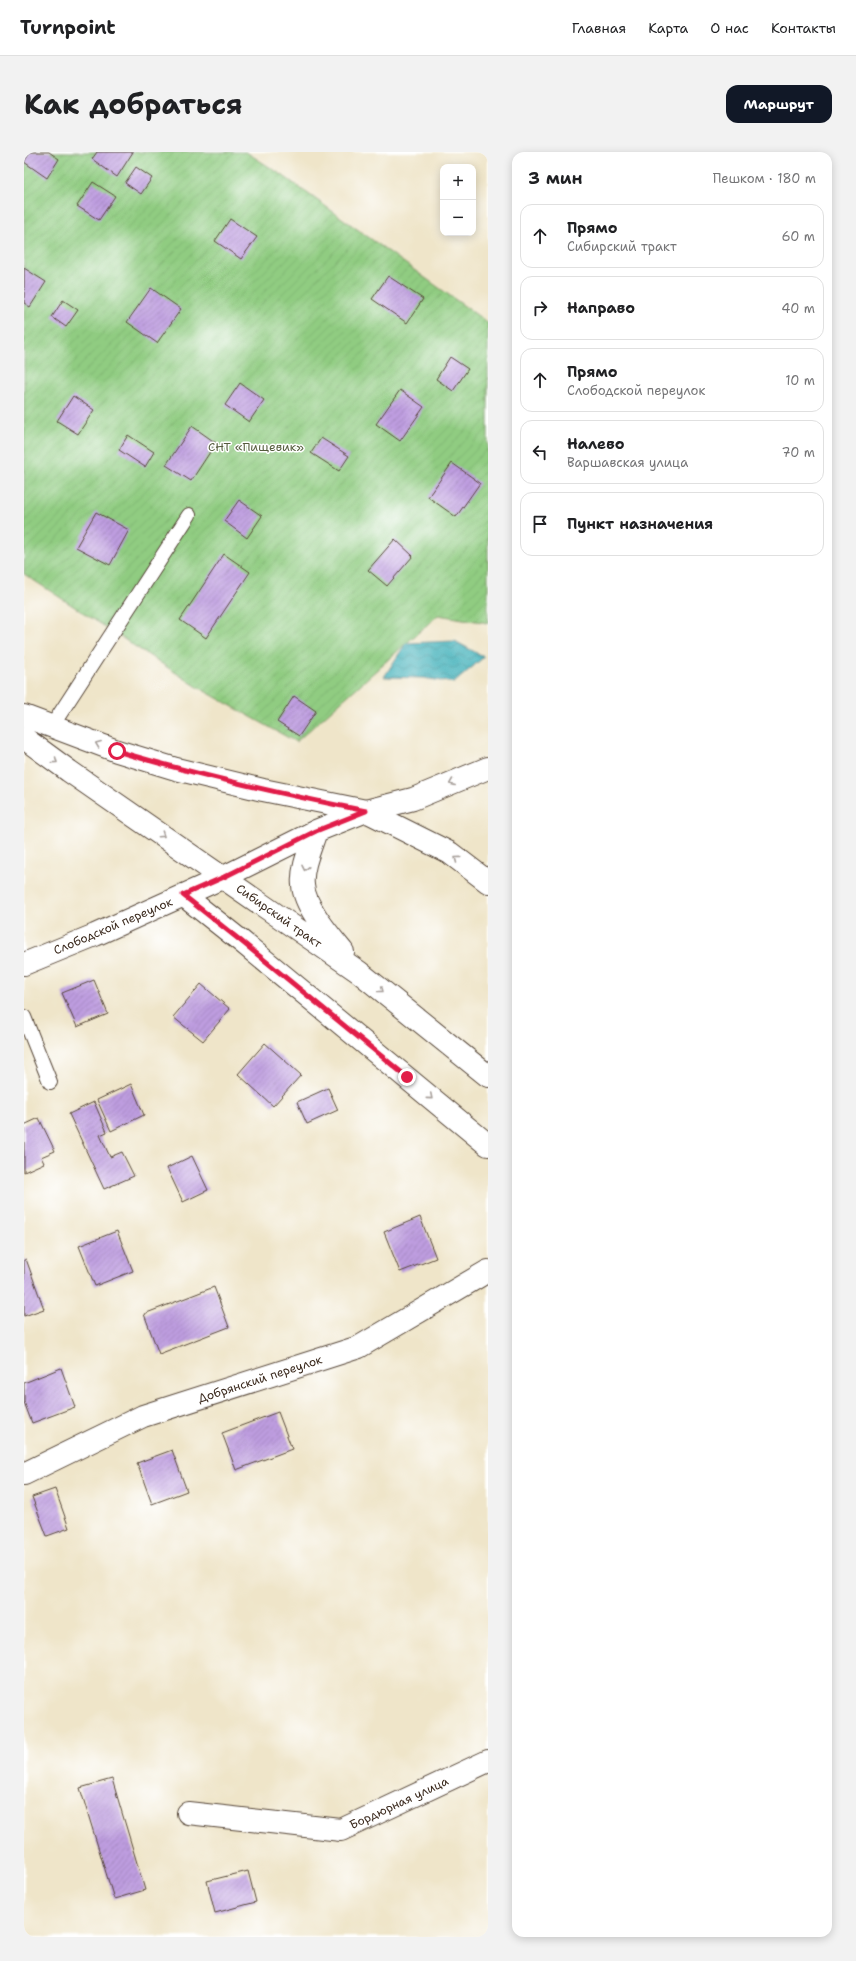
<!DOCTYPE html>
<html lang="ru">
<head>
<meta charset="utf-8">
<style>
	:root { --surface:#fff; --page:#f2f2f2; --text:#202124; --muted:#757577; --line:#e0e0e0; --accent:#111827 }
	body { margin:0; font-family:"Shantell Sans",sans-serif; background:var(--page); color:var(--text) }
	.controls { position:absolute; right:12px; top:12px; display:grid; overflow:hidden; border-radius:8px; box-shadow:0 2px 10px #0003 }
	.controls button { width:36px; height:36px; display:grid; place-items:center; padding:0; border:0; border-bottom:1px solid var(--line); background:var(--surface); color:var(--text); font:20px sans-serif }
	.stop { position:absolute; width:12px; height:12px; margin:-9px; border:3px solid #e11d48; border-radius:50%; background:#fff }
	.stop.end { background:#e11d48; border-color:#fff; box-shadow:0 1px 4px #0008 }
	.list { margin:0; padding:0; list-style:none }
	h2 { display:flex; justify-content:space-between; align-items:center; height:52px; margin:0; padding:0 16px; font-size:17px }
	h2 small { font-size:13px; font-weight:400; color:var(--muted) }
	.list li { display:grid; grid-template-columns:26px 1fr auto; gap:12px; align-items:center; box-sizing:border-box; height:64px; margin:0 8px 8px; padding:0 8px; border:1px solid var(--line); border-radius:12px }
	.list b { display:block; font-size:15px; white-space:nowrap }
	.list p { margin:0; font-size:13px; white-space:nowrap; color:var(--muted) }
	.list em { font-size:13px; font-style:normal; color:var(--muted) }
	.icon { flex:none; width:22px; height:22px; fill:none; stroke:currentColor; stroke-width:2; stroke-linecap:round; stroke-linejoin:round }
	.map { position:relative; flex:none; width:464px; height:1785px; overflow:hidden; border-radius:12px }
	header { display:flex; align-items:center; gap:24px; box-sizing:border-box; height:56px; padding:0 20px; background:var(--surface); border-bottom:1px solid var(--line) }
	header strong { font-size:19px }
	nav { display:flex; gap:22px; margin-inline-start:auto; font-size:14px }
	.intro { display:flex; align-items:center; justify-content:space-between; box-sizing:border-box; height:96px; padding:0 24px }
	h1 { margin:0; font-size:28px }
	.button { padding:10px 18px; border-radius:12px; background:var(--accent); color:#fff; font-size:14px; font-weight:700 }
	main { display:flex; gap:24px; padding:0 24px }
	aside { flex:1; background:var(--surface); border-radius:12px; box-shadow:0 2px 10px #0003 }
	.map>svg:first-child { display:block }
	.garden { fill:url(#garden-furrows); stroke:#667b50 }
	.water { fill:url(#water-waves); stroke:#3e6d6c }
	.building { fill:url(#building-hatch) }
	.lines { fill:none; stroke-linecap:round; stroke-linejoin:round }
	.service-casing { stroke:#564638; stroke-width:16 }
	.minor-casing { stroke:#564638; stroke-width:24 }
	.tertiary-casing { stroke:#564638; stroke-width:24 }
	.secondary-casing { stroke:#564638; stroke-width:24 }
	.service { stroke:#fff; stroke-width:14 }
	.minor { stroke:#fff; stroke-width:22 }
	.tertiary { stroke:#fff; stroke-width:22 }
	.secondary { stroke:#fff; stroke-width:22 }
	.oneway { stroke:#a79f9a }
	.route { stroke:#e11d48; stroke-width:5 }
	.labels { text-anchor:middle; stroke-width:3; stroke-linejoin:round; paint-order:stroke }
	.park-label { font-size:12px; fill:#545b3c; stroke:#fff }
	.street-label { font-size:12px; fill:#3b2a1e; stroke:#fff }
</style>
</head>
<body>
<header>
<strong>Turnpoint</strong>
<nav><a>Главная</a><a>Карта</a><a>О нас</a><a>Контакты</a></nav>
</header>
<div class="intro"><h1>Как добраться</h1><a class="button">Маршрут</a></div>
<main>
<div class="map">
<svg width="464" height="1785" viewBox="0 0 464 1785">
	<defs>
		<pattern id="garden-furrows" width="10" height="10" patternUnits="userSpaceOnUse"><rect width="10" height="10" fill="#90cc81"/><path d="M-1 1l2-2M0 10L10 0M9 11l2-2" fill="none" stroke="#7daf6f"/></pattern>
		<pattern id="water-waves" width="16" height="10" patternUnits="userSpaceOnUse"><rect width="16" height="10" fill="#40b0b9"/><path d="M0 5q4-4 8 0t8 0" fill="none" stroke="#378f96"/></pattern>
		<pattern id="building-hatch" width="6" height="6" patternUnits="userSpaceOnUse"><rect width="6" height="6" fill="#be9de0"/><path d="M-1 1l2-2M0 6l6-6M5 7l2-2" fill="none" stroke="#9c80b5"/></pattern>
	</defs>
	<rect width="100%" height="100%" fill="#fff"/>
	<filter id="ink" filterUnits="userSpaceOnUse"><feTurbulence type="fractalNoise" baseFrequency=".025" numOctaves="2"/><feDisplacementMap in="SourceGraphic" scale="8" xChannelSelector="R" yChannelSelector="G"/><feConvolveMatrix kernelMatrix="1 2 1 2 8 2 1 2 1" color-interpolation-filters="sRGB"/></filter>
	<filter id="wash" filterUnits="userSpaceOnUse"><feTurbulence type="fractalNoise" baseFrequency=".012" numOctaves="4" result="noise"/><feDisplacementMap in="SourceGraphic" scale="16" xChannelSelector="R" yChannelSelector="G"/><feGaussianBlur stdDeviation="0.9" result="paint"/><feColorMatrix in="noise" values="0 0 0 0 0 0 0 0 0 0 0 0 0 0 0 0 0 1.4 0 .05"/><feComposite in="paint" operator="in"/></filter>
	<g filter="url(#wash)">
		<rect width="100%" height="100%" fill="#efe5c9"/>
		<path class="garden" d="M0 0H222L258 23 464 171V471L414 463 272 590 175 536 0 422Z"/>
		<path class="water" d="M431 489 460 505 430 531 399 526 360 525 382 491Z"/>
		<g id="blocks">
			<path class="building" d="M6 0H25L35 7 23 26 0 10Z
				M73 0H109L93 25 68 7Z
				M112 15 128 26 117 42 101 31Z
				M69 30 91 44 75 68 53 54Z
				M206 67 233 85 217 107 191 89Z
				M0 116 22 130 6 155 0 151Z
				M364 124 399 147 383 171 348 147Z
				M127 136 157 157 133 191 103 170Z
				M39 148 54 158 42 175 28 165Z
				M426 205 444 217 429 239 412 227Z
				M216 231 240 248 225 270 201 253Z
				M376 238 400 255 376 289 352 272Z
				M49 244 70 258 54 282 33 269Z
				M168 274 192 291 167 329 142 313Z
				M104 283 130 300 121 315 95 298Z
				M297 286 325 304 315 319 287 301Z
				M428 311 456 331 432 365 404 345Z
				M215 348 238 364 223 386 200 369Z
				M72 360 105 378 86 413 52 395Z
				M371 387 389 404 363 434 344 418Z
				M200 402 226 420 182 486 156 468Z
				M270 544 292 559 275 584 253 570Z
				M70 828 84 862 53 875 38 841Z
				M177 832 206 857 179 889 149 865Z
				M241 891 277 923 249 954 214 922Z
				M107 932 120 963 87 979 73 948Z
				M304 936 314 958 283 972 273 950Z
				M70 950 83 980 76 983 86 1005 98 1000 110 1024 80 1037 45 962Z
				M15 966 31 999 17 1005 20 1011 0 1020V973Z
				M168 1004 184 1038 159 1050 143 1016Z
				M396 1065 412 1106 376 1120 360 1080Z
				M93 1079 109 1119 71 1134 55 1094Z
				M2 1107 20 1157 0 1164V1108Z
				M190 1135 205 1175 135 1202 120 1162Z
				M37 1216 51 1255 8 1271 0 1250V1231Z
				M254 1260 268 1297 212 1318 198 1281Z
				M148 1298 163 1339 128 1352 113 1311Z
				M31 1337 45 1376 23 1384 8 1345Z
				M88 1627 121 1738 90 1747 56 1636Z
				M224 1719 232 1750 191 1761 183 1729Z"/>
		</g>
	</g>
	<g filter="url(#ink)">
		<use href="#blocks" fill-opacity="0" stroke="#564638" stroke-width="1"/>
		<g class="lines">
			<defs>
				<path id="service" d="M28 574 165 363
					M0 865 26 930"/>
				<path id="minor" d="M159 743 217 789 464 993
					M0 812 71 783 200 725
					M0 1322 119 1264 335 1195 464 1119
					M164 1661 317 1678 464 1609"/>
				<path id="tertiary" d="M342 659 389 647 464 616"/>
				<path id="secondary" d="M0 564 93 599 152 617 239 638 342 659 426 701 464 730
					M0 586 45 619 335 820 464 924
					M292 679C287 695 277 716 279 733 280 754 306 784 319 800
					M200 725 292 679 342 659"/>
			</defs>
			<use href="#service" class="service-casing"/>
			<use href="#minor" class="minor-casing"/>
			<use href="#tertiary" class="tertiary-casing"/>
			<use href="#secondary" class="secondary-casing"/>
			<use href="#service" class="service"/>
			<use href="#minor" class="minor"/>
			<use href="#tertiary" class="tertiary"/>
			<use href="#secondary" class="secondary"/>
		</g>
		<defs><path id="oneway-chevron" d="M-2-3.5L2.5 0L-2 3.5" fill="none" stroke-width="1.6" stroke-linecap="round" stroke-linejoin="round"/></defs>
		<g class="oneway">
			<use href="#oneway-chevron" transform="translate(74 592) rotate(-159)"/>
			<use href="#oneway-chevron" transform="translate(31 609) rotate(37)"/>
			<use href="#oneway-chevron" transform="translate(428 631) rotate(158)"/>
			<use href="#oneway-chevron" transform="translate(138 683) rotate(34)"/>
			<use href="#oneway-chevron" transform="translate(433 707) rotate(-143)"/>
			<use href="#oneway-chevron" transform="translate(281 716) rotate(102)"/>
			<use href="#oneway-chevron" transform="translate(357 838) rotate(39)"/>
			<use href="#oneway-chevron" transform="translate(406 945) rotate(40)"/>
		</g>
	</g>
	<g class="lines" filter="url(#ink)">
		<path class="route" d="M93 599C175 624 258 642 342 659L292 679 200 725 159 743 217 789 383 925"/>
	</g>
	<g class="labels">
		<g class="park-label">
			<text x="232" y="299">СНТ «Пищевик»</text>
		</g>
		<g class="street-label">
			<text transform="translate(255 764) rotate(35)" y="4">Сибирский тракт</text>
			<text transform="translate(89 774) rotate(-23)" y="4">Слободской переулок</text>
			<text transform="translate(236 1227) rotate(-18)" y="4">Добрянский переулок</text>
			<text transform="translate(375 1651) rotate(-25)" y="4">Бордюрная улица</text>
		</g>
	</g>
</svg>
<div class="controls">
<button>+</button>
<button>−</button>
</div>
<div class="stop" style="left:93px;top:599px"></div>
<div class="stop end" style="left:383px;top:925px"></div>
</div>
<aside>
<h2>3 мин<small>Пешком · 180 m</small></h2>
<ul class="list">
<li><svg class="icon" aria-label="ahead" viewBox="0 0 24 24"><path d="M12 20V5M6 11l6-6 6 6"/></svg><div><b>Прямо</b><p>Сибирский тракт</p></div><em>60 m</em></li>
<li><svg class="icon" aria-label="right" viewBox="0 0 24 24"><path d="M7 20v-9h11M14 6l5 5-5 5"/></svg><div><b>Направо</b></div><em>40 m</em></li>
<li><svg class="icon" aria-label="ahead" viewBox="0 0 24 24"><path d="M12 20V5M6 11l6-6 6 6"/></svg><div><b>Прямо</b><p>Слободской переулок</p></div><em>10 m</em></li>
<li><svg class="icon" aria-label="left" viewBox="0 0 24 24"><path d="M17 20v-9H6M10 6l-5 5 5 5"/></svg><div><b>Налево</b><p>Варшавская улица</p></div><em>70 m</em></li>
<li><svg class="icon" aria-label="arrive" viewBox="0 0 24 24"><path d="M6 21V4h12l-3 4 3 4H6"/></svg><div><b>Пункт назначения</b></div></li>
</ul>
</aside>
</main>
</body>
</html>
